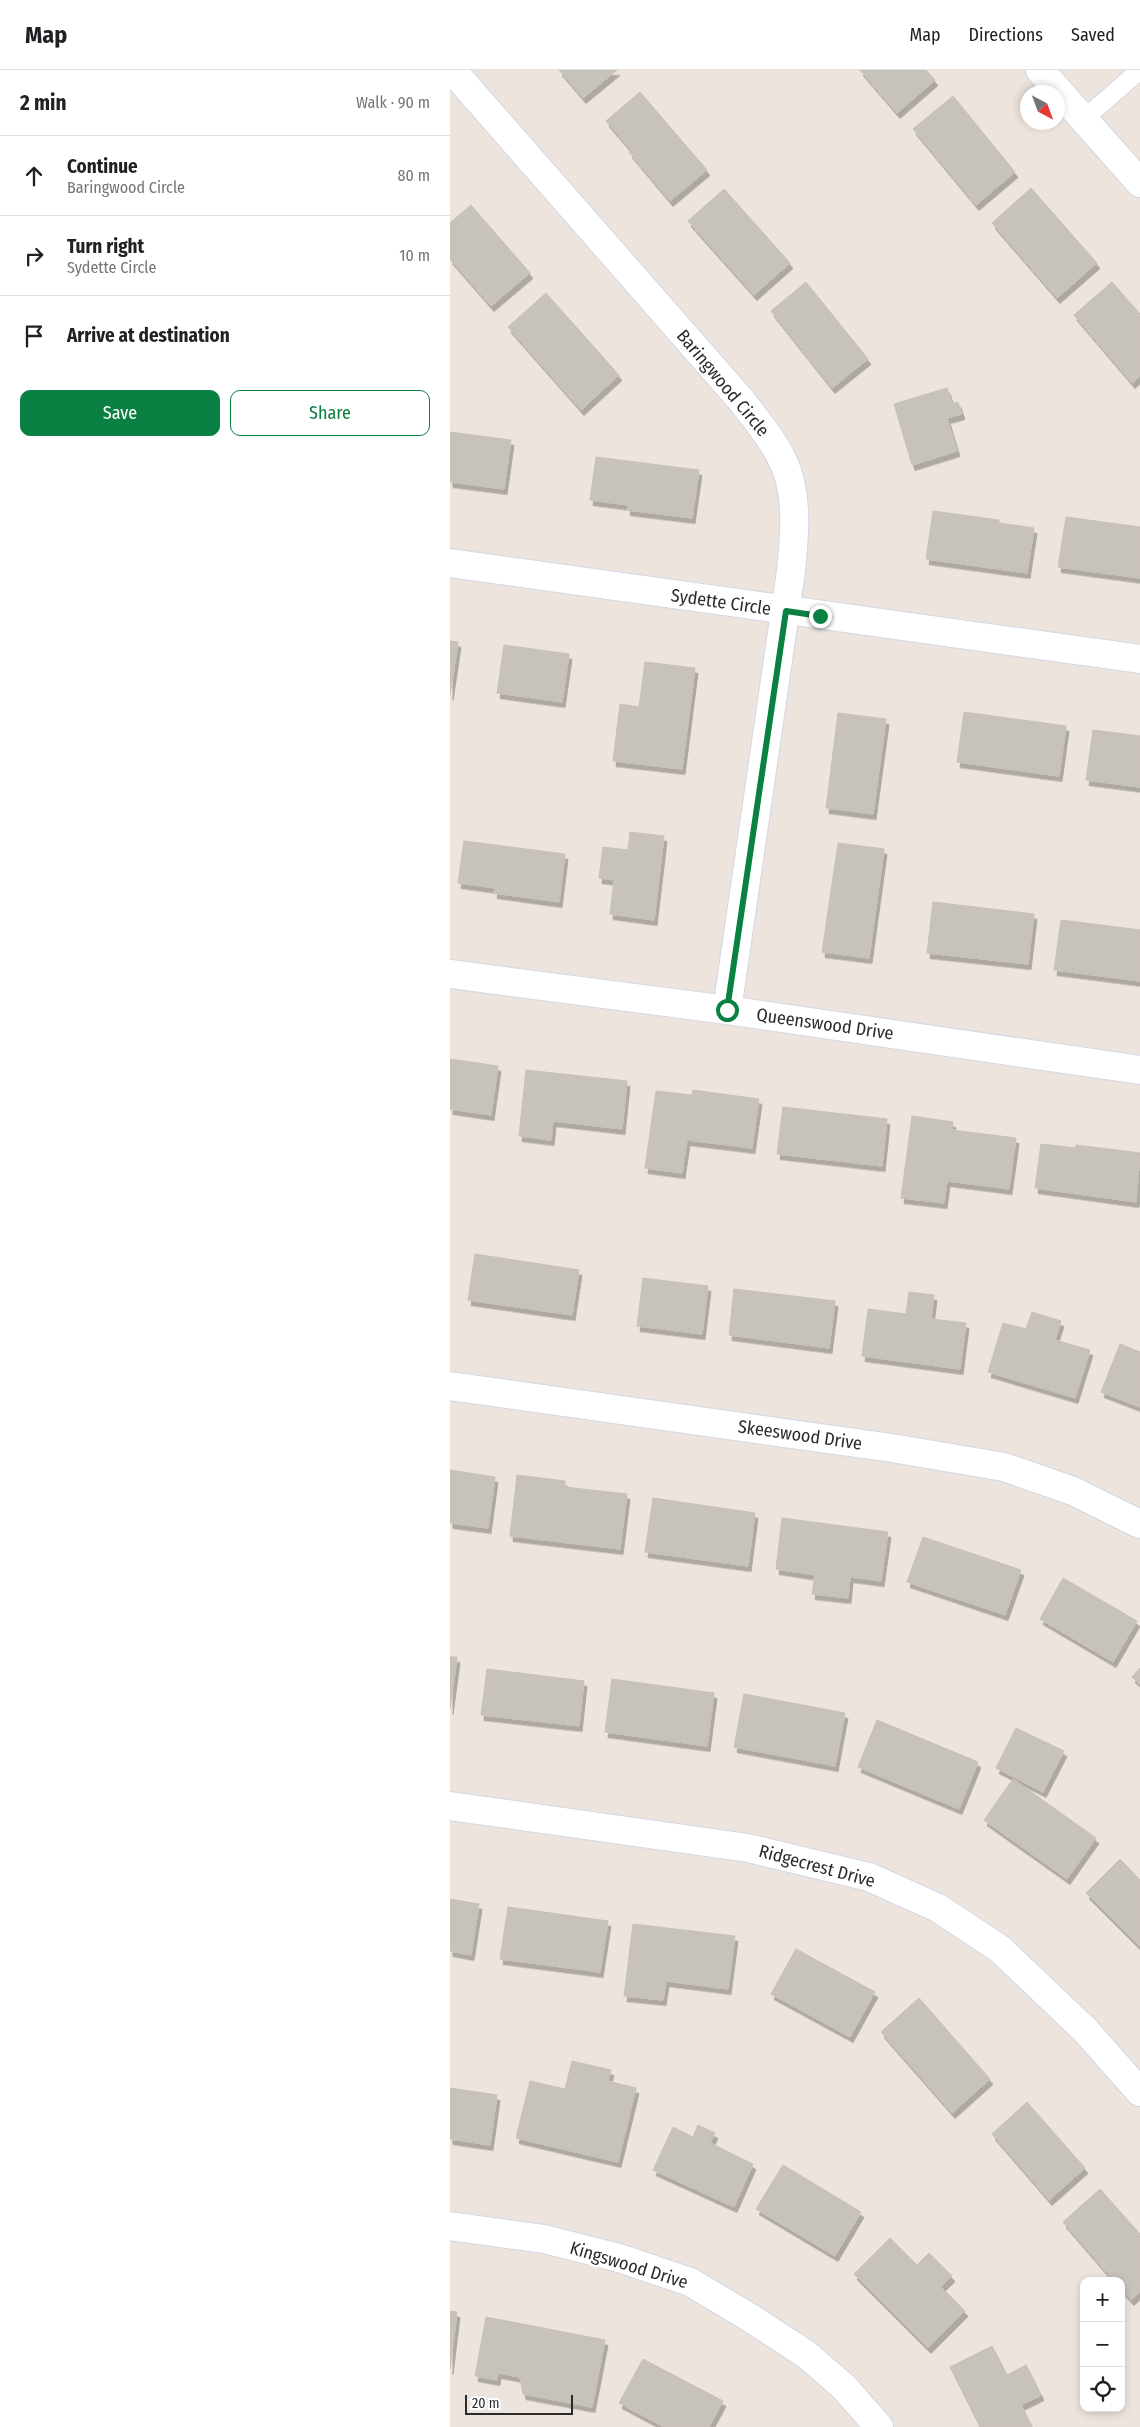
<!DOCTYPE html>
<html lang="en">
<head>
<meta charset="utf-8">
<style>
	:root { --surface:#fff; --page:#f6f6f6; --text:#202124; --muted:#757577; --line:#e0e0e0; --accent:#0b8043 }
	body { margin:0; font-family:"Fira Sans Condensed",sans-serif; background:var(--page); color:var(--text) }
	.controls { position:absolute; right:15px; bottom:15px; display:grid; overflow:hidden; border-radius:10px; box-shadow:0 2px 8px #0003 }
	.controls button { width:45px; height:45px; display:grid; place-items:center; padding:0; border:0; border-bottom:1px solid var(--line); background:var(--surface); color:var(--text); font:25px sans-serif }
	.compass { position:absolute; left:570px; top:15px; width:45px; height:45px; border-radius:50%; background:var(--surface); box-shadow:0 2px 8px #0003; rotate:139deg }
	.scale { position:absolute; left:15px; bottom:12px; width:108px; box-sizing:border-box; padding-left:5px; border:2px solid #2b2b2b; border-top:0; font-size:14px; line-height:18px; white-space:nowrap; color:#2b2b2b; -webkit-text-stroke:4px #fff; paint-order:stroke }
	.stop { position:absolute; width:15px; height:15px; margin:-11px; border:4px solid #0b8043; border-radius:50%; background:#fff }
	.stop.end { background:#0b8043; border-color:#fff; box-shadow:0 1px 5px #0008 }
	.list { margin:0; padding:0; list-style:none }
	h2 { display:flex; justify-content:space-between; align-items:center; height:65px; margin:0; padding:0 20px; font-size:21px }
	h2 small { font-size:16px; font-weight:400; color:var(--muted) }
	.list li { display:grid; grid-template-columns:32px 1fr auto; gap:15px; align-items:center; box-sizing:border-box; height:80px; padding:0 20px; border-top:1px solid var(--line) }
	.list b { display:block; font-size:19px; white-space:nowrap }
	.list p { margin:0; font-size:16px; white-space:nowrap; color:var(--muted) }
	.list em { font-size:16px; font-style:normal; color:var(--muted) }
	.actions { display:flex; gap:10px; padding:15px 20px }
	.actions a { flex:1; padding:11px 0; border:1px solid var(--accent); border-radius:10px; text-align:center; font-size:18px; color:var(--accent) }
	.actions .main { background:var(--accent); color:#fff }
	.icon { flex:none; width:28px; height:28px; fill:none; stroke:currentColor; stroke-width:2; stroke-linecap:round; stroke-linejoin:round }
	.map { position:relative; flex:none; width:690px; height:2357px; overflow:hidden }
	header { display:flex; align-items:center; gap:30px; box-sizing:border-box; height:70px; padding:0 25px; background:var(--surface); border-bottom:1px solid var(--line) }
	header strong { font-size:24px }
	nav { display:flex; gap:28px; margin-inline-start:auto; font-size:18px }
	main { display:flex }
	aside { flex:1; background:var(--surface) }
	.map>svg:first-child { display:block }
	.building { fill:#c8c2bc; stroke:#c8c0b6; filter:url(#shadow) }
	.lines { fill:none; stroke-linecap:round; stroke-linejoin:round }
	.service-casing { stroke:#d2d7e4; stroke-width:20 }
	.minor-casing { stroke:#d2d7e4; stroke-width:30 }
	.tertiary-casing { stroke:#d2d7e4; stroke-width:30 }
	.service { stroke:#fff; stroke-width:18 }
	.minor { stroke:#fff; stroke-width:28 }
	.tertiary { stroke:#fff; stroke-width:28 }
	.route { stroke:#0b8043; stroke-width:6 }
	.labels { text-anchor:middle; stroke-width:5; stroke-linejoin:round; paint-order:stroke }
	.street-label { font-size:18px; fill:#2b2b2b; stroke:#fff }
</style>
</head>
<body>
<header>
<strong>Map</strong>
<nav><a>Map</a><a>Directions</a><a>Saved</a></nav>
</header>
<main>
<aside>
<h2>2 min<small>Walk · 90 m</small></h2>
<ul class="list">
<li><svg class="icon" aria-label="ahead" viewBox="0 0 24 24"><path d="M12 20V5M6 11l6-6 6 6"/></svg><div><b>Continue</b><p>Baringwood Circle</p></div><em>80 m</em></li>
<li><svg class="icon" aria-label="right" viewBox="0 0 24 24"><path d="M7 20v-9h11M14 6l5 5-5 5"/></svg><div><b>Turn right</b><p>Sydette Circle</p></div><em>10 m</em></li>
<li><svg class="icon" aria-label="arrive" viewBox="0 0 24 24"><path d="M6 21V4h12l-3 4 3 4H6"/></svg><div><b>Arrive at destination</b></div></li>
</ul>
<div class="actions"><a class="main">Save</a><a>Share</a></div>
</aside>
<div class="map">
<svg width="690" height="2357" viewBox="0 0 690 2357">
	<defs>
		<filter id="shadow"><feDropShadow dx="3" dy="5.5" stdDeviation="0" flood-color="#0004"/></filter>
	</defs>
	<rect width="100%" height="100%" fill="#ede5dd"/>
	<path class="building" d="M109 0H167L133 28Z
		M410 0H476L485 10 447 43Z
		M190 22 257 100 220 131 179 82 181 80 156 51Z
		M503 26 565 102 526 135 463 59Z
		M581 118 647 193 607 228 542 153Z
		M274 119 340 193 304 225 238 151Z
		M21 135 80 203 41 236 0 189V153Z
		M356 212 418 289 382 318 321 241Z
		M662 212 690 244V306L682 313 624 245Z
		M96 223 169 305 131 340 58 257Z
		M497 318 502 334 508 332 512 344 497 348 507 381 462 395 444 334Z
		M0 362 61 370 54 419 0 412Z
		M146 387 249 400 242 448 177 440 178 435 140 430Z
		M483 441 549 450V453L584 458 577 503 476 489Z
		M616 447 690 457V508L608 497Z
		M0 571 8 572 0 625Z
		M54 575 119 584 112 632 47 623Z
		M195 592 245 598 232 699 163 691 170 634 189 637Z
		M514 642 616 656 609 706 507 692Z
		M388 643 436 649 423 744 376 738Z
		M643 660 690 666V717L636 710Z
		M180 762 214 766 204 850 160 844 164 810 149 808 153 777 178 780Z
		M14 771 115 784 109 832 44 823 45 818 8 813Z
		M388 773 434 779 419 888 372 882Z
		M483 832 584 844 578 894 477 883Z
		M611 850 690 860V911L604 900Z
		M0 989 48 996 41 1045 0 1039Z
		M76 1000 177 1011 172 1059 103 1051 101 1070 69 1066Z
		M243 1020 309 1029 302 1078 237 1070 232 1103 195 1098 206 1021 242 1025Z
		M333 1037 437 1049 432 1096 327 1084Z
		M462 1046 503 1052 502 1060 566 1068 559 1119 497 1111 494 1133 451 1128Z
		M591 1074 626 1078V1075L690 1083 686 1132 585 1118Z
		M25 1184 129 1200 122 1245 18 1230Z
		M193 1208 258 1216 252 1264 187 1256Z
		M284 1219 385 1231 379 1278 279 1265Z
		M459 1222 484 1225 481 1249 516 1253 510 1299 412 1286 418 1239 456 1244Z
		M582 1242 611 1251 605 1270 640 1280 625 1328 538 1302 553 1253 576 1259Z
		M670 1274 690 1282V1337L651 1322Z
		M0 1400 45 1407 38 1458 0 1453Z
		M67 1405 115 1411V1417L177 1424 170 1479 60 1466Z
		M203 1428 305 1443 298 1496 195 1482Z
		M332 1448 438 1462 431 1511 400 1507 398 1528 362 1524 365 1505 326 1499Z
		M473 1467 571 1500 555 1545 457 1512Z
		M613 1508 687 1551 663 1592 590 1549Z
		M0 1587H7L0 1639Z
		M690 1598V1614L682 1607Z
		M37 1599 134 1611 129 1656 31 1645Z
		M162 1609 264 1623 257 1676 155 1662Z
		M294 1624 395 1643 385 1696 284 1677Z
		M427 1650 528 1692 509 1739 408 1697Z
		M566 1658 614 1681 593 1722 546 1698Z
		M563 1709 646 1768 617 1809 534 1750Z
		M670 1789 690 1810V1877L636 1823Z
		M0 1829 29 1834 21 1885 0 1881Z
		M58 1837 158 1851 150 1902 50 1889Z
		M183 1854 285 1866 278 1919 216 1911 213 1930 174 1926Z
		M346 1879 425 1922 400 1967 321 1924Z
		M469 1928 540 2009 502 2043 431 1962Z
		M122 1991 161 2000 158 2011 186 2018 168 2092 66 2068 80 2011 115 2019Z
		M0 2018 47 2025 40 2075 0 2069Z
		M577 2032 635 2098 599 2130 542 2064Z
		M248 2055 265 2063 260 2073 303 2094 284 2137 203 2100 223 2057 243 2067Z
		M333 2095 411 2142 385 2186 306 2139Z
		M650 2119 690 2164V2222L681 2230 671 2219V2211H664L613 2152Z
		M440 2168 467 2195 479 2183 502 2206 491 2217 515 2241 478 2278 404 2204Z
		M0 2241 7 2242 0 2299Z
		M36 2247 155 2270 142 2337 73 2324 70 2307 48 2303 47 2310 25 2306Z
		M542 2276 557 2305 576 2295 591 2325 571 2335 582 2357H530L500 2297Z
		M193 2289 273 2331 259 2357H214L169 2333Z"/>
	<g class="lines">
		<defs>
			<path id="service" d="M634 49 690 0"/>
			<path id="minor" d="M2 0 291 330C308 352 327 374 337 401 348 432 344 469 341 501L277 940
				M0 493 690 589
				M0 904 277 940 690 1000
				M0 1316 442 1378 554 1397 623 1421 690 1454
				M0 1736 298 1778 419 1807 488 1838 550 1879 636 1961 690 2022
				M0 2156 94 2169 169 2188 240 2212 299 2247 357 2285 394 2317 429 2357"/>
			<path id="tertiary" d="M590 0 690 113"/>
		</defs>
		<use href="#service" class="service-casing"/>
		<use href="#minor" class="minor-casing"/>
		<use href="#tertiary" class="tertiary-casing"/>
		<use href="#service" class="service"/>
		<use href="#minor" class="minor"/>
		<use href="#tertiary" class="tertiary"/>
	</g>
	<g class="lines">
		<path class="route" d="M277 940 336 541 370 546"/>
	</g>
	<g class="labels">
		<g class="street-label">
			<text transform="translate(273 313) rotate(50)" y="6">Baringwood Circle</text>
			<text transform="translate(271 532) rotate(8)" y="6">Sydette Circle</text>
			<text transform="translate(375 954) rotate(8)" y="6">Queenswood Drive</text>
			<text transform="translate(350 1365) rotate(8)" y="6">Skeeswood Drive</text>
			<text transform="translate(367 1796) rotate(15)" y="6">Ridgecrest Drive</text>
			<text transform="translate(179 2195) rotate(17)" y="6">Kingswood Drive</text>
		</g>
	</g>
</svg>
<div class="controls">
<button>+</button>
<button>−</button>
<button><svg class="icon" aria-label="locate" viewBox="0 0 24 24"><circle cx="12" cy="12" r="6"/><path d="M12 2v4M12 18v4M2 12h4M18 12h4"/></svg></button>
</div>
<svg class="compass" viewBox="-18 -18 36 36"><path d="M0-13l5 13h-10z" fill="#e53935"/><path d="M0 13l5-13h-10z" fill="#757577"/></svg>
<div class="scale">20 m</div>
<div class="stop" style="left:277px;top:940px"></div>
<div class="stop end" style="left:370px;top:546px"></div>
</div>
</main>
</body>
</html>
